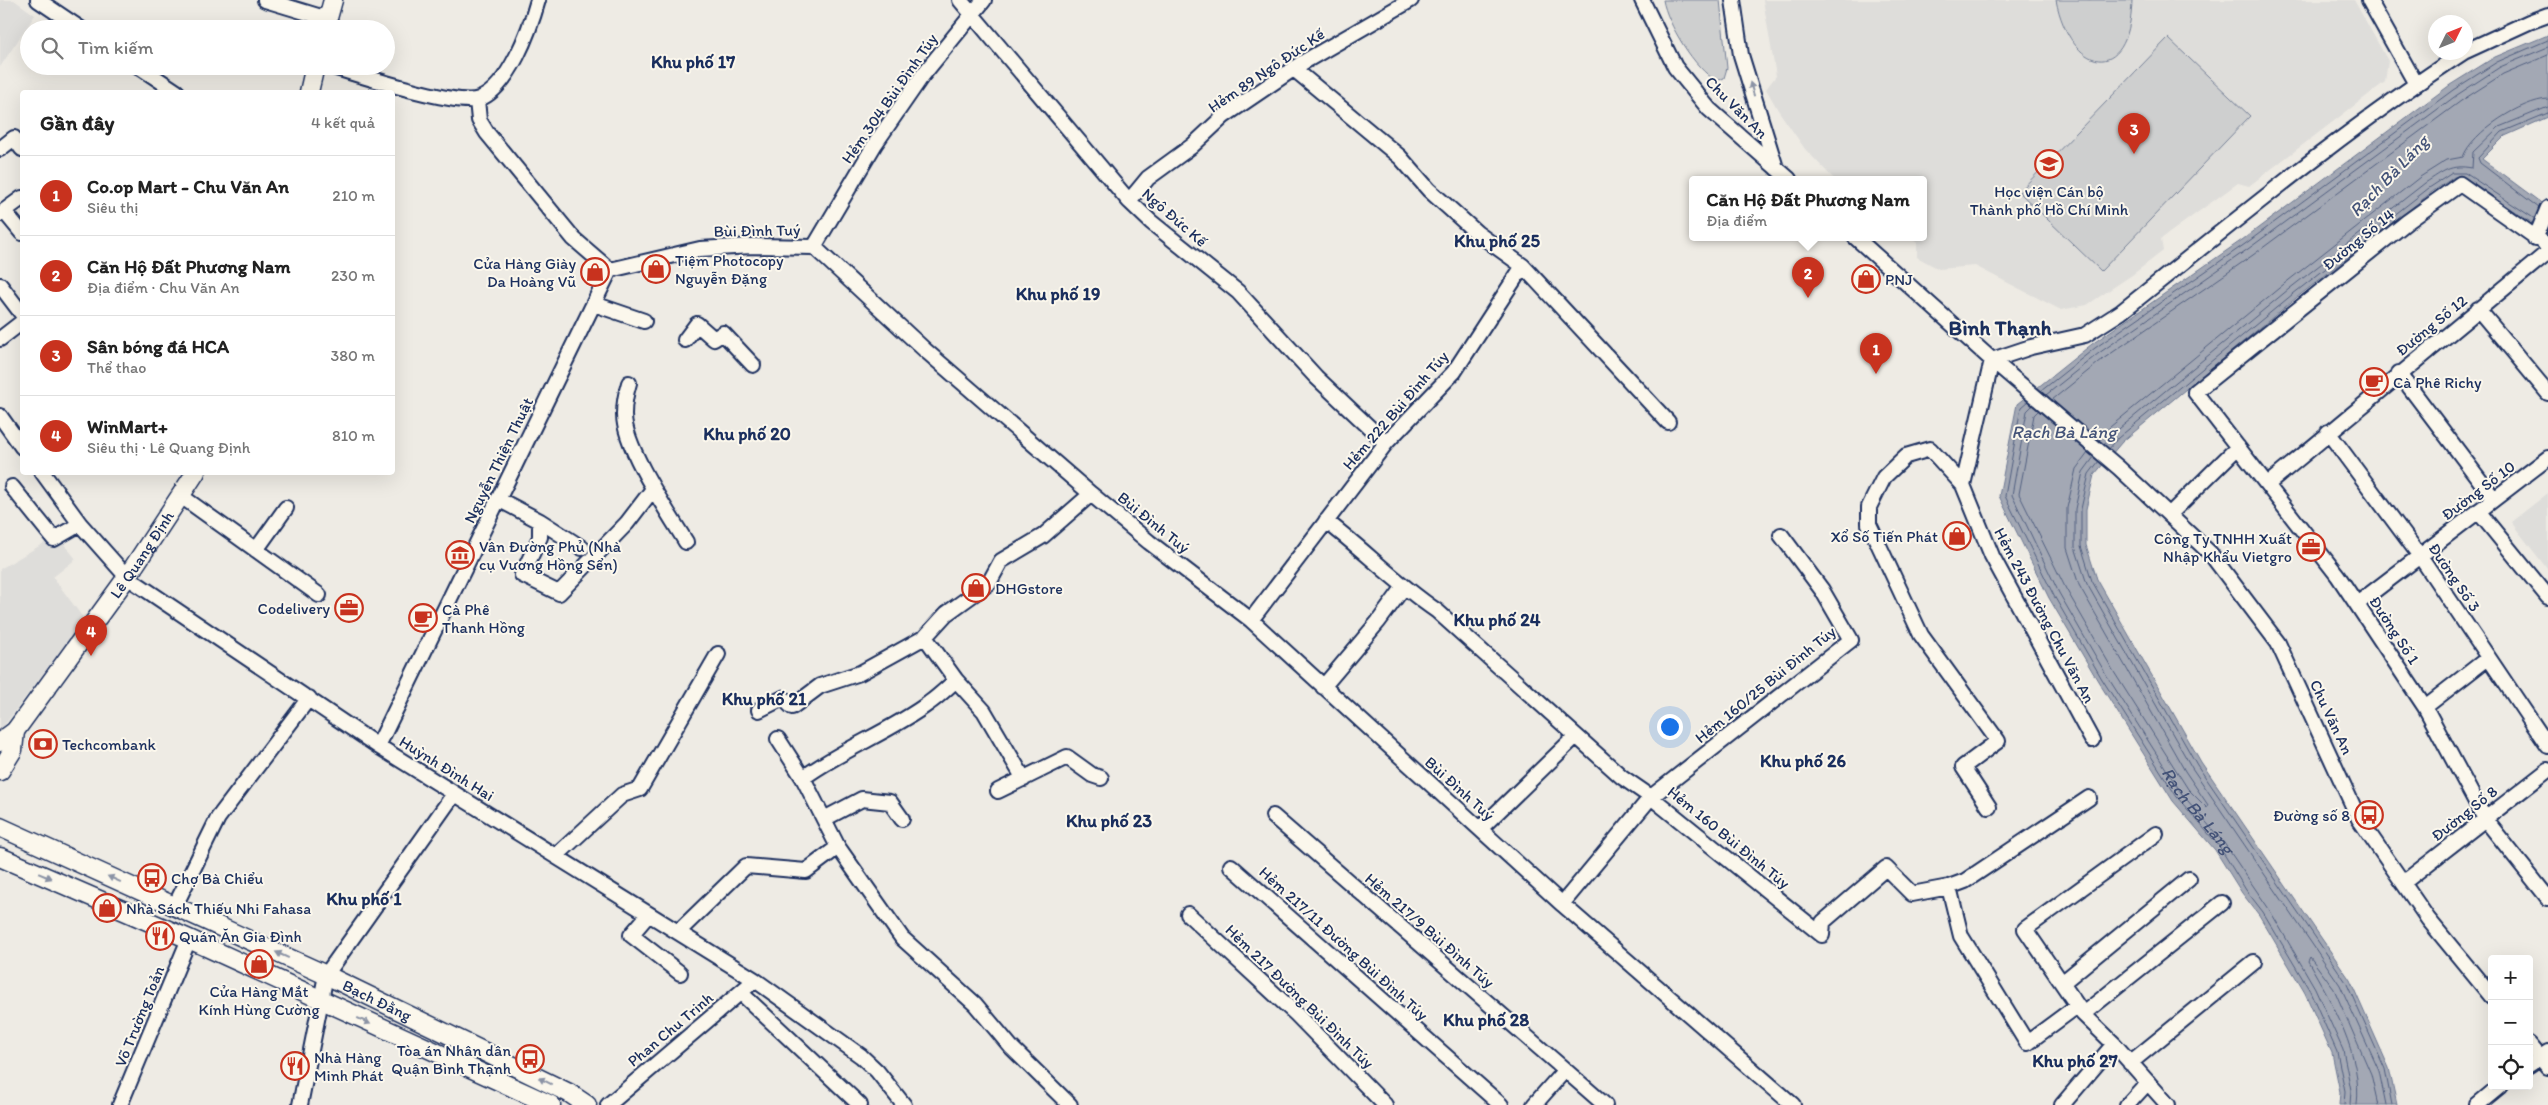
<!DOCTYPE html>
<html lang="vi">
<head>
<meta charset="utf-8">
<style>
	:root { --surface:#fff; --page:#f2f2f2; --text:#222; --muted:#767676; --line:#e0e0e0; --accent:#c8321e }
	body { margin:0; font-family:Itim,sans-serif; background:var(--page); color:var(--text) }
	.controls { position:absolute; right:15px; bottom:15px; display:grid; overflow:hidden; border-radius:5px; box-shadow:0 5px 20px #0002 }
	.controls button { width:45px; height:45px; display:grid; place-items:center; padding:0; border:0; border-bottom:1px solid var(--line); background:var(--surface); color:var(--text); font:25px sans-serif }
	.compass { position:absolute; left:2428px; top:15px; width:45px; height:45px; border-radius:50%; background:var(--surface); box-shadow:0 5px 20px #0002; rotate:47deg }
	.you { position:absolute; left:1669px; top:726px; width:18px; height:18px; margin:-12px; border:4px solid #fff; border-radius:50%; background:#1a73e8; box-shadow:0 0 0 8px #1a73e833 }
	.badge { display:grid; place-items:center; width:32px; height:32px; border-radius:50%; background:var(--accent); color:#fff; font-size:16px; font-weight:700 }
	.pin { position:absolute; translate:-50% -41px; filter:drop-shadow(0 1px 2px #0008) }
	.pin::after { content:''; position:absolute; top:26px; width:18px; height:15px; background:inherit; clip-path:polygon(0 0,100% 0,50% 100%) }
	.popup { position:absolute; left:1689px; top:176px; width:238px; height:65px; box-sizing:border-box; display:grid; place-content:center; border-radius:5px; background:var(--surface); filter:drop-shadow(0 1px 4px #0005); font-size:16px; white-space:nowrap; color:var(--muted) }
	.popup b { font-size:19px; color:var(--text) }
	.popup::after { content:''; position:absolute; left:50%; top:100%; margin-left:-10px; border:10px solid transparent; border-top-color:var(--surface) }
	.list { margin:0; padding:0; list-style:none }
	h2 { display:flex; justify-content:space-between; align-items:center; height:65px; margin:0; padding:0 20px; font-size:21px }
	h2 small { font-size:16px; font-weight:400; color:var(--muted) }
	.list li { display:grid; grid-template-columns:32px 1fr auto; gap:15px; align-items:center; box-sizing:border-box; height:80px; padding:0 20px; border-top:1px solid var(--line) }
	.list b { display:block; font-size:19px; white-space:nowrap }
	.list p { margin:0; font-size:16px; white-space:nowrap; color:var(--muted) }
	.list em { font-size:16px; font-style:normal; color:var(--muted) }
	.icon { flex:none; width:28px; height:28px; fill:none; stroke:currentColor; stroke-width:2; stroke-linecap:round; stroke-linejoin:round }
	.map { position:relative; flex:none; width:2548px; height:1105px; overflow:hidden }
	.search { position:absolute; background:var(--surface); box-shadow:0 5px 20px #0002; left:20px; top:20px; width:375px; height:55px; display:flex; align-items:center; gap:12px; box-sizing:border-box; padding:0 18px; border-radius:28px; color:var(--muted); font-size:19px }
	.panel { position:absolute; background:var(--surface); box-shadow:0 5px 20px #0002; left:20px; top:90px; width:375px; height:385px; border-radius:5px }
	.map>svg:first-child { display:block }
	.built { fill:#deddda }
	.green { fill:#cecfcf; stroke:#747f96 }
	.water { fill:#a3a8b4; stroke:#6d7892 }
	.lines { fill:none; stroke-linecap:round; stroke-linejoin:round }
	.shore { stroke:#515f80; stroke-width:1 }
	.minor-casing { stroke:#1b2f5e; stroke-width:18 }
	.major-casing { stroke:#1b2f5e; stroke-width:21 }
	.minor { stroke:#fbf7ec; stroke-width:14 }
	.major { stroke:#fbf7ec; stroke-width:18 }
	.oneway { fill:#8b93a5 }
	.labels { text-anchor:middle; stroke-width:4; stroke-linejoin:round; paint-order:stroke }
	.street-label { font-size:16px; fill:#1b2f5e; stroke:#fbf7ec }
	.poi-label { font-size:16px; fill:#1b2f5e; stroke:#fbf7ec; text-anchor:start }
	.neighbourhood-label { font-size:18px; font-weight:bold; fill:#1b2f5e; stroke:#fbf7ec }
	.water-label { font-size:18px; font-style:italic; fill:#445378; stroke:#fbf7ec }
	.district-label { font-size:21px; font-weight:bold; fill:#1b2f5e; stroke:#fbf7ec }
</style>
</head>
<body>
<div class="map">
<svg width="2548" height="1105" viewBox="0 0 2548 1105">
	<rect width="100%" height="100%" fill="#eeebe4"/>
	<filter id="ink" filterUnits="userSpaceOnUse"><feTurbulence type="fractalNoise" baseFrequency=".02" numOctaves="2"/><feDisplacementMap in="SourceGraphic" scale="10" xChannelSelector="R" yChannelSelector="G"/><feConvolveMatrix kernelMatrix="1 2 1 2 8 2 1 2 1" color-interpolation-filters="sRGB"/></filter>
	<g filter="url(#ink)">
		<path class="built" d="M0 0H14L35 15 0 67Z
			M1763 0H2354L2388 61 2385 82 2249 186 2238 183 2161 239 2163 251 2132 275 2087 305 2061 310 1975 266 1939 269 1917 257V243L1910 237H1923V179H1834L1805 149 1778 110 1766 89 1776 76Z
			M2548 493V570L2511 522Z
			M46 542 63 543 76 559 53 577 84 619 0 731V569Z"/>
		<path class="green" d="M1663 0H1720L1727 68 1724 78 1717 81C1695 70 1667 23 1663 0Z
			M2056 0H2132C2130 88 2070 72 2056 0Z
			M2168 38 2250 116 2101 271 2019 192Z"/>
		<path class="water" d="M2548 35V117L2505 136 2482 159 2548 208V237L2543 230 2462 177H2454L2432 192 2296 298 2122 442 2094 475 2086 509V545L2097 579 2201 762 2350 980 2389 1068 2397 1105H2339L2340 1092 2332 1053 2305 993 2259 915 2242 893 2215 850 2173 801 2098 681 2049 598 1999 496 2017 404 2092 344 2242 240 2450 85 2495 57Z"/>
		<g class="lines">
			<g class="shore">
				<path d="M2539 208 2480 163 2478 158 2502 132 2548 113"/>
				<path d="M2041 391 2095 348 2245 244 2453 90 2497 62 2548 40"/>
				<path d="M2046 395 2099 353 2248 249 2457 95 2500 67 2548 47"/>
				<path d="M2052 400 2103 359 2253 255 2461 101 2503 74 2548 55"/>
				<path d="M2028 401 2021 407 2005 496 2054 596 2102 679 2177 797 2219 846 2246 890 2263 912 2310 991 2337 1052 2345 1091 2344 1105"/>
				<path id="s1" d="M2033 405 2027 411 2012 495 2059 593 2107 676 2182 794 2224 843 2269 909 2315 988 2343 1050 2351 1090 2350 1105"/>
				<path d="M2039 410 2034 415 2019 494 2066 589 2114 672 2188 789 2207 808 2208 805 2185 771 2079 585 2067 548V508L2076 469 2088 453"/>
				<path d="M2099 440 2110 427 2284 284 2420 177 2447 160 2463 157C2472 132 2522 100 2548 99"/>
				<path d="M2104 445 2114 433 2289 289 2425 183C2444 171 2450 164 2472 168L2473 152 2499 127 2548 107"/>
				<path d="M2109 449 2118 438 2293 294 2429 188 2452 173H2465L2535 219"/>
				<path d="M2094 457 2083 472 2075 509V547L2087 584 2192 768 2340 985 2379 1071 2386 1105"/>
				<path d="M2099 461 2089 474 2081 509V546L2092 581 2197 765 2346 982 2385 1069 2392 1105"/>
				<path d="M2357 1105C2363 1055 2332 1003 2308 961L2310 957 2334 989 2371 1074 2378 1105"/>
			</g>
			<defs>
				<path id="minor" d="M38 0 81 29
					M265 0 328 19
					M960 0 1129 201 1151 222 1238 292 1316 377 1386 443
					M1642 0 1675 67 1709 109 1789 179
					M1733 0 1741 55 1776 168
					M2369 0 2416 84
					M2466 51 2529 22 2548 15
					M138 66 177 92
					M330 66C356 74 457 107 479 99 509 88 530 29 538 0
					M1294 69 1400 157 1429 190 1477 233 1523 266 1668 422
					M477 100 479 120 487 133 574 239 610 270
					M0 149 14 138 22 149
					M1129 201 1148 178 1192 146 1224 116 1302 63 1411 0
					M4 211 22 233
					M0 214 22 198
					M1855 237 1992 360 2119 468 2210 553 2278 643 2359 819 2428 919 2492 997
					M2535 239 2548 208
					M2548 246 2460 184 2407 222 2195 392 2338 576 2425 707 2485 819 2548 898
					M814 247 875 144 922 76 984 0
					M610 270 700 249 752 246 814 247 925 350 1091 494 1149 542 1251 620 1562 904 1793 1105
					M0 285 22 314
					M594 304 644 321
					M2478 309 2548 393
					M0 339 22 322
					M685 340 697 324 714 339 723 333 753 365
					M2399 373 2494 499
					M629 383C626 393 624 404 624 414 623 446 669 514 686 542
					M0 416 22 447
					M2328 432 2420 556 2548 746
					M42 472 80 524 127 577 378 746 755 980 861 1056 877 1071 904 1105
					M2268 484 2548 252
					M1963 485 1930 449 1906 456 1884 477 1869 507V524L1921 635 1998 741 1963 767 1989 807
					M12 487 54 539 80 524
					M181 496 319 595
					M498 499 540 521V537L522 575 559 593 627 523 653 489
					M2478 511 2548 597
					M2170 514 2238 447
					M540 521 582 548
					M1326 521C1364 550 1397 584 1437 611L1622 777 1651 797 1822 935
					M256 550 286 508
					M2357 604 2548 458
					M1251 620 1386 443 1454 372 1523 266
					M925 637 956 680 984 711 1024 779
					M1323 687 1378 622 1403 588
					M2425 707 2488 658
					M759 710 783 698 792 707 820 686 860 673 925 637 946 614 989 583 1001 561 1043 536 1091 494
					M778 739 803 778
					M2092 740 1992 556 1963 485 1992 360 2031 347 2085 335 2121 312C2233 223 2344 130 2464 52
					M378 746 610 270
					M998 791 1067 757 1092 775 1101 778
					M1273 816 1565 1070
					M824 819 862 799 890 802 902 819
					M1480 829 1576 736
					M2156 834 2025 929 2083 1014 2114 1044 2168 1105
					M838 847 902 938 975 1004 1011 1047 1070 1105
					M557 855 622 795 640 789 718 654
					M1231 866 1501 1105
					M2403 883 2548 770
					M1949 887 1961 936 2027 1043 2077 1006
					M1562 904 1651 797 1851 640 1822 590 1781 535
					M175 906 218 818 309 698
					M649 914 631 935 680 973
					M1188 914 1296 1014 1385 1105
					M678 932 746 866 806 871 838 847 803 778C842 749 890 732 929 703 939 696 947 688 956 680
					M1822 935 1823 922 1886 868 1912 894 1949 887 1965 881 2089 798
					M2062 983 2189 879
					M741 993 860 1105
					M2083 1014 2222 903
					M2529 1044 2548 1067
					M2130 1063 2254 962
					M2529 1065 2548 1052
					M120 1105 189 939
					M300 1105 326 975 454 794
					M608 1105 755 980
					M1534 1105 1565 1070 1605 1105
					M2062 1105 2114 1044
					M2127 1105 2148 1082
					M2477 1105 2500 1086"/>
				<g id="major">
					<path d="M325 29 333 0"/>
					<path d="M309 92 315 66"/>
					<path id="s2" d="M0 742 15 731 127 577 196 472"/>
					<path d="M0 771 13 750 15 731"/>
					<path id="s3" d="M0 827 326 975 569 1093 587 1105"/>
					<path d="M0 857 189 939 551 1105"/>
				</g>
			</defs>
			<use href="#minor" class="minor-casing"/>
			<use href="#major" class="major-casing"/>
			<use href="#minor" class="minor"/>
			<use href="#major" class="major"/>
		</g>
		<defs><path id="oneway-solid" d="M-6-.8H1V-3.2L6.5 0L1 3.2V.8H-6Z" transform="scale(1.25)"/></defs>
		<g class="oneway">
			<use href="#oneway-solid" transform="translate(1752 89) rotate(-107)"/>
			<use href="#oneway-solid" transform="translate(45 876) rotate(23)"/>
			<use href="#oneway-solid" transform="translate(114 879) rotate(-156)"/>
			<use href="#oneway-solid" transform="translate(282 955) rotate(-155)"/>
			<use href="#oneway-solid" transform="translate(364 1021) rotate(25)"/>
			<use href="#oneway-solid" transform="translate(545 1081) rotate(-154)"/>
		</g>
	</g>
	<defs>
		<symbol id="university-ring" viewBox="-11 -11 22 22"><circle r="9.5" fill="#fbf7ec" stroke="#c8321e" stroke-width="1.5"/><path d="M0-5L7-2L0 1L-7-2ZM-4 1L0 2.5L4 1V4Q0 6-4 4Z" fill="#c8321e"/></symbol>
		<symbol id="shop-ring" viewBox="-11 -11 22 22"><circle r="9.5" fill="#fbf7ec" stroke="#c8321e" stroke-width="1.5"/><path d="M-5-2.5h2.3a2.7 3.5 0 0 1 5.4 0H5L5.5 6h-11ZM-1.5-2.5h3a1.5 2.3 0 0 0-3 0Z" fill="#c8321e"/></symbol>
		<symbol id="cafe-ring" viewBox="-11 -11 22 22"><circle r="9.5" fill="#fbf7ec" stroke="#c8321e" stroke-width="1.5"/><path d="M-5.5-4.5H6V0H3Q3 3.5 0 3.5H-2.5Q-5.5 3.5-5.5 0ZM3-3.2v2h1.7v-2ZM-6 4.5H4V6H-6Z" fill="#c8321e"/></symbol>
		<symbol id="office-ring" viewBox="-11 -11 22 22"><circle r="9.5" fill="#fbf7ec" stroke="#c8321e" stroke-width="1.5"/><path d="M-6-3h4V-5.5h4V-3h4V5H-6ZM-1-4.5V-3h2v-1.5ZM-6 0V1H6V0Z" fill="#c8321e"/></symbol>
		<symbol id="museum-ring" viewBox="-11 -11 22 22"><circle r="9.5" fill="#fbf7ec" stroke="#c8321e" stroke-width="1.5"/><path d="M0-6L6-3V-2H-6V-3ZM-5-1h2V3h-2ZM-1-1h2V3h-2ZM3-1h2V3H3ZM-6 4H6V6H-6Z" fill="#c8321e"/></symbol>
		<symbol id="bank-ring" viewBox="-11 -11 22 22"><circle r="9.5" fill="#fbf7ec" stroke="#c8321e" stroke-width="1.5"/><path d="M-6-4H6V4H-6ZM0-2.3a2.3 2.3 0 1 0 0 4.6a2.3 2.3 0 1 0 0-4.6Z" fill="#c8321e"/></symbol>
		<symbol id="bus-ring" viewBox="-11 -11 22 22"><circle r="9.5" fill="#fbf7ec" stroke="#c8321e" stroke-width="1.5"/><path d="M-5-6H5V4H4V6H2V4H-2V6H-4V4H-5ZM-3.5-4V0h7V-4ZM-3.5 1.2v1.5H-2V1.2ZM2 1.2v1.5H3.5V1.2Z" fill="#c8321e"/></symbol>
		<symbol id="restaurant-ring" viewBox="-11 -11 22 22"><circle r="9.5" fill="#fbf7ec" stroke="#c8321e" stroke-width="1.5"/><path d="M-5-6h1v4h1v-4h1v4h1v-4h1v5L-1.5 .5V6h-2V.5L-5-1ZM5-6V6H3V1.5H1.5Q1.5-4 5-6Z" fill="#c8321e"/></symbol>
	</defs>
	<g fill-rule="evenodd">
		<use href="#university-ring" x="2033" y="148" width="32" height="32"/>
		<use href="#shop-ring" x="640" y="253" width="32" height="32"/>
		<use href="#shop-ring" x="579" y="256" width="32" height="32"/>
		<use href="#shop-ring" x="1850" y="263" width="32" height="32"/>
		<use href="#cafe-ring" x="2358" y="366" width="32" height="32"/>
		<use href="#shop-ring" x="1941" y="520" width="32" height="32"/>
		<use href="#office-ring" x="2295" y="531" width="32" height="32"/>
		<use href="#museum-ring" x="444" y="539" width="32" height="32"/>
		<use href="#shop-ring" x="960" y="572" width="32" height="32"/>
		<use href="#office-ring" x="333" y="592" width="32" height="32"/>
		<use href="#cafe-ring" x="407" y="602" width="32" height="32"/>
		<use href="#bank-ring" x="27" y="728" width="32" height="32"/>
		<use href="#bus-ring" x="2353" y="799" width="32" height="32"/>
		<use href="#bus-ring" x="136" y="862" width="32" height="32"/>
		<use href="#shop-ring" x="91" y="892" width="32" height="32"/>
		<use href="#restaurant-ring" x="144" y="920" width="32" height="32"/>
		<use href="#shop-ring" x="243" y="948" width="32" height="32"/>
		<use href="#bus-ring" x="514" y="1043" width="32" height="32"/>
		<use href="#restaurant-ring" x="279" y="1050" width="32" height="32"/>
	</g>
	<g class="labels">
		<g class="street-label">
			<text transform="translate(1266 70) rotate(-34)" y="6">Hẻm 89 Ngô Đức Kế</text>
			<text transform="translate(889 98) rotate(-55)" y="6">Hẻm 304 Bùi Đình Túy</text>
			<text transform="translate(1737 107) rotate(45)" y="6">Chu Văn An</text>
			<text transform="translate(1175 217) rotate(41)" y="6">Ngô Đức Kế</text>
			<text transform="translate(757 230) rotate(-1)" y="6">Bùi Đình Tuý</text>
			<text transform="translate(2358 239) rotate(-39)" y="6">Đường Số 14</text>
			<text transform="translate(2431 325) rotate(-39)" y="6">Đường Số 12</text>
			<text transform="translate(1395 410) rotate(-49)" y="6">Hẻm 222 Bùi Đình Túy</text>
			<text transform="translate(498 460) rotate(-64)" y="6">Nguyễn Thiện Thuật</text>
			<text transform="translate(2478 490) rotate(-37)" y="6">Đường Số 10</text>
			<text transform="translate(1154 522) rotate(39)" y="6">Bùi Đình Tuý</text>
			<text dy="6" stroke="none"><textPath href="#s2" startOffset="236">Lê Quang Định</textPath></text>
			<text transform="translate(2455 577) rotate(56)" y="6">Đường Số 3</text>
			<text transform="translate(2045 615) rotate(62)" y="6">Hẻm 243 Đường Chu Văn An</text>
			<text transform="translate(2395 630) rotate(57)" y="6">Đường Số 1</text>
			<text transform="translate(1765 684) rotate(-39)" y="6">Hẻm 160/25 Bùi Đình Túy</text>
			<text transform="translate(2332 717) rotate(65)" y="6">Chu Văn An</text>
			<text transform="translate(447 768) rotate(32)" y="6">Huỳnh Đình Hai</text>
			<text transform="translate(1460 788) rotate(42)" y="6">Bùi Đình Tuý</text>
			<text transform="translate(2464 813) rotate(-38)" y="6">Đường Số 8</text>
			<text transform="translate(1729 837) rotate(39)" y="6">Hẻm 160 Bùi Đình Túy</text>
			<text transform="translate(1430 930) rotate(41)" y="6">Hẻm 217/9 Bùi Đình Túy</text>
			<text transform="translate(1344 943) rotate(42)" y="6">Hẻm 217/11 Đường Bùi Đình Túy</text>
			<text transform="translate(1300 996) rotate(44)" y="6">Hẻm 217 Đường Bùi Đình Túy</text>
			<text dy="6" stroke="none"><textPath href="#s3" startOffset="415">Bạch Đằng</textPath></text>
			<text transform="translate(139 1016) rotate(-68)" y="6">Võ Trường Toản</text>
			<text transform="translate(670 1029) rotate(-40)" y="6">Phan Chu Trinh</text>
		</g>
		<g class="poi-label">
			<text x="2049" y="197" text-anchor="middle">Học viện Cán bộ<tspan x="2049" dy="18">Thành phố Hồ Chí Minh</tspan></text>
			<text x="675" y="266">Tiệm Photocopy<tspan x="675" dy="18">Nguyễn Đặng</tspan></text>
			<text x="576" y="269" text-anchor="end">Cửa Hàng Giày<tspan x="576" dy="18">Da Hoàng Vũ</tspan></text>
			<text x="1885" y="285">PNJ</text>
			<text x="2393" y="388">Cà Phê Richy</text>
			<text x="1938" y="542" text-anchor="end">Xổ Số Tiến Phát</text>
			<text x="2292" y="544" text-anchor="end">Công Ty TNHH Xuất<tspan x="2292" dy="18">Nhập Khẩu Vietgro</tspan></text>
			<text x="479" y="552">Vân Đường Phủ (Nhà<tspan x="479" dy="18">cụ Vương Hồng Sển)</tspan></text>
			<text x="995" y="594">DHGstore</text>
			<text x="330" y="614" text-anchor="end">Codelivery</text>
			<text x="442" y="615">Cà Phê<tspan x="442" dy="18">Thanh Hồng</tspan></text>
			<text x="62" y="750">Techcombank</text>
			<text x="2350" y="821" text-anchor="end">Đường số 8</text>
			<text x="171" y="884">Chợ Bà Chiểu</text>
			<text x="126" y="914">Nhà Sách Thiếu Nhi Fahasa</text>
			<text x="179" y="942">Quán Ăn Gia Đình</text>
			<text x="259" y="997" text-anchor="middle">Cửa Hàng Mắt<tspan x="259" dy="18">Kính Hùng Cường</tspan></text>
			<text x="511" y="1056" text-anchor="end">Tòa án Nhân dân<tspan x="511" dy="18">Quận Bình Thạnh</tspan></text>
			<text x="314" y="1063">Nhà Hàng<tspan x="314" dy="18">Minh Phát</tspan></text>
		</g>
		<g class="neighbourhood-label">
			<text x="693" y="68">Khu phố 17</text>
			<text x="1497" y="247">Khu phố 25</text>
			<text x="1058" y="300">Khu phố 19</text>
			<text x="747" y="440">Khu phố 20</text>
			<text x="1497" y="626">Khu phố 24</text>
			<text x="764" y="705">Khu phố 21</text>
			<text x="1803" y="767">Khu phố 26</text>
			<text x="1109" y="827">Khu phố 23</text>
			<text x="364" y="905">Khu phố 1</text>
			<text x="1486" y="1026">Khu phố 28</text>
			<text x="2075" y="1067">Khu phố 27</text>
		</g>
		<g class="water-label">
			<text transform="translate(2389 176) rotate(-46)" y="6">Rạch Bà Láng</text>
			<text x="2064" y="438">Rạch Bà Láng</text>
			<text dy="6" stroke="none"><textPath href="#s1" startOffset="461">Rạch Bà Láng</textPath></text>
		</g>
		<g class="district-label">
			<text x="2000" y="335">Bình Thạnh</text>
		</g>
	</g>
</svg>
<div class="controls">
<button>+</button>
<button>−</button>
<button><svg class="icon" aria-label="locate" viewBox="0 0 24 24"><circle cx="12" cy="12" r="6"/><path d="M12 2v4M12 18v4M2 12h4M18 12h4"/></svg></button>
</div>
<svg class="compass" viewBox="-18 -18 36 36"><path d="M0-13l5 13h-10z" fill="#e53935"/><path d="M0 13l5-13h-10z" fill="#767676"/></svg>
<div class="you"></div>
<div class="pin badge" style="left:1876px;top:374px">1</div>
<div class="pin badge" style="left:1808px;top:298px">2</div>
<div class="popup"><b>Căn Hộ Đất Phương Nam</b>Địa điểm</div>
<div class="pin badge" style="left:2134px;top:154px">3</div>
<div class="pin badge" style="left:91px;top:656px">4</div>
<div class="search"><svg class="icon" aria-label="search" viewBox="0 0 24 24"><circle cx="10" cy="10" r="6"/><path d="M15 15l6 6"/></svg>Tìm kiếm</div>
<section class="panel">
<h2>Gần đây<small>4 kết quả</small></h2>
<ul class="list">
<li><span class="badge">1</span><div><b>Co.op Mart - Chu Văn An</b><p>Siêu thị</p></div><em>210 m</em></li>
<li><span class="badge">2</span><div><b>Căn Hộ Đất Phương Nam</b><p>Địa điểm · Chu Văn An</p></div><em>230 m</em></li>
<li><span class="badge">3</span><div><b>Sân bóng đá HCA</b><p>Thể thao</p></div><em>380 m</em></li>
<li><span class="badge">4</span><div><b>WinMart+</b><p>Siêu thị · Lê Quang Định</p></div><em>810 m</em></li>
</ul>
</section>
</div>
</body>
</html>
